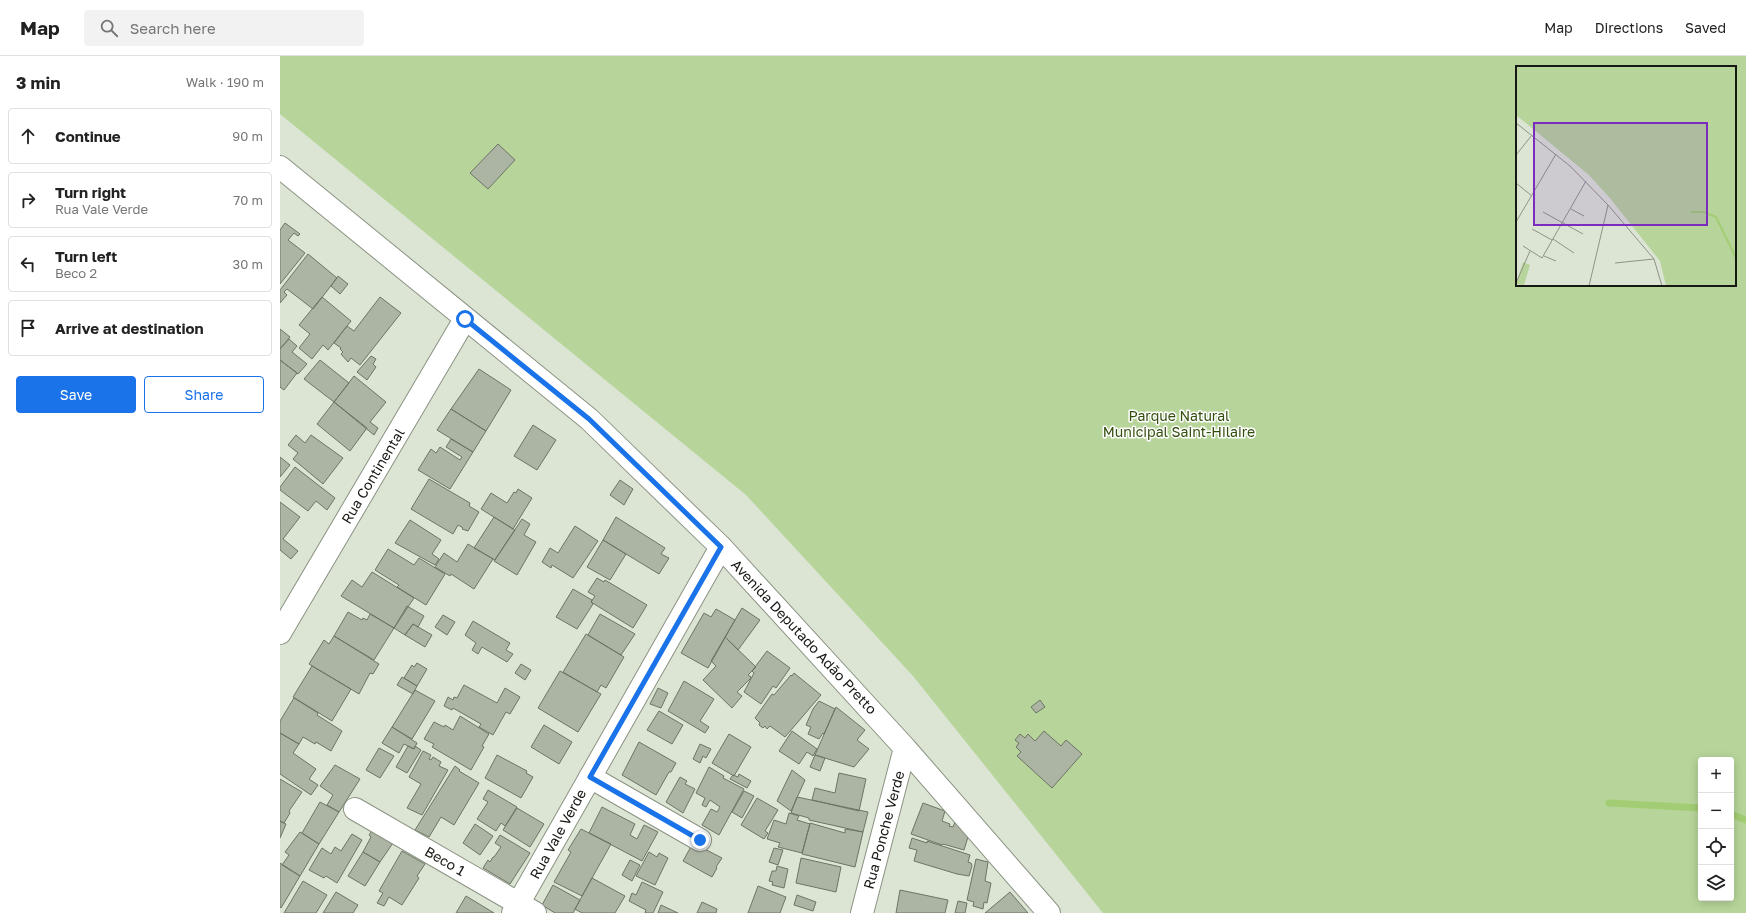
<!DOCTYPE html>
<html lang="en">
<head>
<meta charset="utf-8">
<style>
	:root { --surface:#fff; --page:#f2f2f2; --text:#222; --muted:#767676; --line:#e0e0e0; --accent:#1a73e8 }
	body { margin:0; font-family:"Golos Text",sans-serif; background:var(--page); color:var(--text) }
	.controls { position:absolute; right:12px; bottom:12px; display:grid; overflow:hidden; border-radius:4px; box-shadow:0 2px 10px #0003 }
	.controls button { width:36px; height:36px; display:grid; place-items:center; padding:0; border:0; border-bottom:1px solid var(--line); background:var(--surface); color:var(--text); font:20px sans-serif }
	.stop { position:absolute; width:12px; height:12px; margin:-9px; border:3px solid #1a73e8; border-radius:50%; background:#fff }
	.stop.end { background:#1a73e8; border-color:#fff; box-shadow:0 1px 4px #0008 }
	.list { margin:0; padding:0; list-style:none }
	h2 { display:flex; justify-content:space-between; align-items:center; height:52px; margin:0; padding:0 16px; font-size:17px }
	h2 small { font-size:13px; font-weight:400; color:var(--muted) }
	.list li { display:grid; grid-template-columns:26px 1fr auto; gap:12px; align-items:center; box-sizing:border-box; height:56px; margin:0 8px 8px; padding:0 8px; border:1px solid var(--line); border-radius:4px }
	.list b { display:block; font-size:15px; white-space:nowrap }
	.list p { margin:0; font-size:13px; white-space:nowrap; color:var(--muted) }
	.list em { font-size:13px; font-style:normal; color:var(--muted) }
	.actions { display:flex; gap:8px; padding:12px 16px }
	.actions a { flex:1; padding:9px 0; border:1px solid var(--accent); border-radius:4px; text-align:center; font-size:14px; color:var(--accent) }
	.actions .main { background:var(--accent); color:#fff }
	.icon { flex:none; width:22px; height:22px; fill:none; stroke:currentColor; stroke-width:2; stroke-linecap:round; stroke-linejoin:round }
	.map { position:relative; flex:none; width:1466px; height:857px; overflow:hidden }
	header { display:flex; align-items:center; gap:24px; box-sizing:border-box; height:56px; padding:0 20px; background:var(--surface); border-bottom:1px solid var(--line) }
	header strong { font-size:19px }
	nav { display:flex; gap:22px; margin-inline-start:auto; font-size:14px }
	.search { width:280px; height:36px; background:var(--page); display:flex; align-items:center; gap:10px; box-sizing:border-box; padding:0 14px; border-radius:4px; color:var(--muted); font-size:15px }
	main { display:flex }
	aside { flex:1; background:var(--surface) }
	.map>svg:first-child { display:block }
	.green { fill:#b7d59a; fill-rule:evenodd }
	.lines { fill:none; stroke-linecap:round; stroke-linejoin:round }
	.stream { stroke:#a2cd74; stroke-width:7 }
	.building { fill:#acb5a4; stroke:#6c7465 }
	.minor-casing { stroke:#8a9383; stroke-width:24 }
	.minor { stroke:#fff; stroke-width:22 }
	.route { stroke:#1a73e8; stroke-width:5 }
	.labels { text-anchor:middle; stroke-width:3; stroke-linejoin:round; paint-order:stroke }
	.park-label { font-size:14px; fill:#334d0d; stroke:#fff }
	.street-label { font-size:14px; fill:#161913; stroke:#fff }
	.inset-river { fill:none; stroke:#a2cd74; stroke-width:2 }
	.inset-road { fill:none; stroke:#8d9387; stroke-width:1 }
	.view { fill:#7b2cbf; fill-opacity:0.15; stroke:#7b2cbf; stroke-width:2 }
	.inset-edge { fill:none; stroke:#161913; stroke-width:2 }
</style>
</head>
<body>
<header>
<strong>Map</strong>
<div class="search"><svg class="icon" aria-label="search" viewBox="0 0 24 24"><circle cx="10" cy="10" r="6"/><path d="M15 15l6 6"/></svg>Search here</div>
<nav><a>Map</a><a>Directions</a><a>Saved</a></nav>
</header>
<main>
<aside>
<h2>3 min<small>Walk · 190 m</small></h2>
<ul class="list">
<li><svg class="icon" aria-label="ahead" viewBox="0 0 24 24"><path d="M12 20V5M6 11l6-6 6 6"/></svg><div><b>Continue</b></div><em>90 m</em></li>
<li><svg class="icon" aria-label="right" viewBox="0 0 24 24"><path d="M7 20v-9h11M14 6l5 5-5 5"/></svg><div><b>Turn right</b><p>Rua Vale Verde</p></div><em>70 m</em></li>
<li><svg class="icon" aria-label="left" viewBox="0 0 24 24"><path d="M17 20v-9H6M10 6l-5 5 5 5"/></svg><div><b>Turn left</b><p>Beco 2</p></div><em>30 m</em></li>
<li><svg class="icon" aria-label="arrive" viewBox="0 0 24 24"><path d="M6 21V4h12l-3 4 3 4H6"/></svg><div><b>Arrive at destination</b></div></li>
</ul>
<div class="actions"><a class="main">Save</a><a>Share</a></div>
</aside>
<div class="map">
<svg width="1466" height="857" viewBox="0 0 1466 857">
	<rect width="100%" height="100%" fill="#dce5d4"/>
	<path class="green" d="M0 0H1466V857H823L633 620 466 439 0 58ZM1237 11H1455V229H1237ZM1421 704H1451V842H1421Z"/>
	<g class="lines">
		<path class="stream" d="M1329 747 1421 752
			M1451 758 1466 764"/>
	</g>
	<path class="building" d="M218 88 235 104 208 133 190 117Z
		M5 167 20 178 18 180 14 177 8 184 25 197 0 228V174Z
		M28 198 57 222 33 253 7 233 4 236 7 239 0 247V234Z
		M58 220 68 228 60 238 51 230Z
		M42 241 71 265 48 294 43 289 32 303 19 292 30 278 19 269Z
		M100 241 121 257 80 309 71 302 68 306 61 298 63 296 60 293 61 292 54 287 67 270 74 275Z
		M0 273 10 281 0 293Z
		M9 283 17 290 12 296 27 308 18 318 0 304V293Z
		M91 300 96 303 93 308 96 311 87 324 77 316Z
		M0 304 17 317 4 334 0 331Z
		M40 304 69 327 54 346 24 323Z
		M199 313 231 334 206 375 171 353Z
		M74 320 106 346 90 366 98 372 94 379 54 346Z
		M54 346 87 372 70 395 37 368Z
		M171 353 206 375 193 396 157 374Z
		M253 369 276 384 257 414 234 400Z
		M16 379 25 387 31 379 63 402 43 428 13 403 18 397 8 389Z
		M171 383 193 396 170 433 138 414 151 393 156 397 160 391 180 404 182 401 166 391Z
		M0 401 10 409 0 421Z
		M15 411 55 442 47 454 36 445 28 455 0 434V431Z
		M149 423 190 447 189 450 199 456 188 475 182 473 183 472 178 469 173 478 131 453Z
		M340 424 353 433 344 449 330 439Z
		M238 433 252 442 233 473 201 453 211 437 227 447 234 436 236 437Z
		M0 446 20 461 3 483 18 495 11 503 0 494Z
		M214 461 235 474 215 504 194 492Z
		M336 461 385 492 381 498 389 502 379 518 323 484Z
		M242 463 250 468 244 479 256 486 237 519 214 505Z
		M130 464 161 484 152 498 159 503 155 509 115 487Z
		M295 470 318 485 293 522 272 509 271 512 262 506 270 492 278 497Z
		M323 484 346 498 330 524 307 511Z
		M188 488 213 503 194 533 171 518 170 520 155 511 164 497 177 506Z
		M108 493 134 509 139 502 165 518 146 549 117 531 119 529 95 514Z
		M92 516 134 542 114 572 61 540 72 524 82 531Z
		M317 522 324 526 325 524 367 549 353 572 311 546 315 540 308 536Z
		M293 533 312 544 311 546 313 548 297 573 276 561Z
		M127 550 144 560 138 571 133 568 125 579 114 572Z
		M462 552 480 564 458 594 445 581Z
		M436 553 455 564 428 612 401 597 424 557 431 561Z
		M68 556 82 564 83 562 87 564 90 558 114 572 94 604 54 580Z
		M320 558 355 578 341 599 308 579Z
		M163 559 175 566 167 579 155 571Z
		M193 565 230 587 226 594 233 598 227 606 202 591 198 598 192 594 196 587 185 579Z
		M133 568 152 579 145 591 125 579Z
		M306 578 344 601 326 632 321 629 317 636 283 616Z
		M54 580 99 608 93 618 90 617 79 638 29 608 44 584 49 588Z
		M445 581 476 611 468 619 471 621 470 623 457 636 462 640 452 652 423 624 436 610 431 605Z
		M487 595 510 612 496 632 493 630 481 648 464 636 474 617 472 615Z
		M137 607 147 613 137 630 124 622 132 609 134 611Z
		M241 608 251 614 245 624 235 617Z
		M32 610 71 633 52 665 13 641Z
		M280 615 321 638 298 676 258 652Z
		M514 617 541 639 505 681 490 670 487 673 485 670 483 672 479 669 480 667 475 662 492 638 494 639 511 619 512 620Z
		M122 621 137 630 133 638 117 629Z
		M404 625 434 643 420 665 429 671 425 677 388 655Z
		M184 629 217 647 225 632 240 641 230 658 226 656 213 679 199 671 201 668 173 652 172 654 164 650 168 641 173 644 174 641 177 642Z
		M378 632 388 637 381 652 370 648Z
		M135 634 155 645 132 683 112 671Z
		M14 642 38 657 37 659 62 675 51 695 36 686 35 688 23 681 19 688 0 677V665Z
		M760 644 765 651 756 657 751 651Z
		M539 645 555 653 544 678 543 677 539 683 528 678 531 671 526 669 533 653Z
		M556 651 585 674 577 684 589 693 574 711 535 699Z
		M379 655 403 669 392 688 367 674Z
		M180 660 209 678 202 690 204 691 191 714 152 691 154 688 144 683 154 666 164 671 165 669 173 674Z
		M264 669 292 686 279 708 251 691Z
		M112 671 137 687 134 693 124 688 119 697 102 687Z
		M512 675 537 693 533 700 527 696 519 708 499 695Z
		M764 675 781 690 786 684 802 698 772 732 737 700 741 696 736 691 739 687 735 684 740 678 745 682 748 678 755 685Z
		M0 677 19 688 13 697 36 713 29 723 38 729 31 739 0 718Z
		M449 678 471 691 454 720 432 707Z
		M359 686 396 707 391 716H389L376 739 342 719Z
		M420 688 431 693 426 702 423 700 420 707 413 703Z
		M128 690 134 693 135 690 141 694 127 717 116 711Z
		M99 692 114 700 100 722 86 714Z
		M143 695 151 699 149 703 151 704 153 701 161 706 159 710 168 714 142 759 127 752 141 728 129 721Z
		M217 699 247 715 246 717 253 721 241 742 205 722Z
		M535 699 545 702 540 715 530 711Z
		M55 709 80 723 59 756 47 749 53 739 40 730Z
		M175 710 180 714 179 715 199 727 174 769 161 761 149 781 135 774Z
		M429 711 444 720 443 722 464 733 439 779 422 769 431 753 437 756 440 751 430 744 426 751 422 749 425 742 416 737Z
		M512 714 525 724 511 755 497 745Z
		M559 717 586 723 579 755 532 744 535 732 555 737Z
		M459 718 471 725 467 732 450 723 453 719 458 721Z
		M400 721 407 725 405 728 415 733 403 757 386 746Z
		M0 723 22 736 9 755 10 757 4 767 0 765Z
		M208 734 237 751 225 770 221 767 216 775 197 763 208 746 203 743Z
		M464 735 474 740 462 762 452 756Z
		M517 741 588 756 583 776 529 764V762L511 757Z
		M477 742 498 754 485 775 488 777 484 783 461 769Z
		M40 746 59 756 39 788 22 777Z
		M643 747 665 755 662 765 670 768 669 770 673 771 675 766 688 781 684 794 663 788 662 789 631 778Z
		M322 751 355 768 350 779 357 783 364 769 378 776 362 805 309 777Z
		M237 752 264 768 250 791 223 774Z
		M509 757 519 760 517 764 530 768 522 797 498 791 500 787 487 783 494 764 506 768Z
		M0 765 6 768 0 782Z
		M530 767 565 777V773L583 776 575 811 522 798Z
		M195 768 213 780 200 799 183 787Z
		M94 772 115 784 100 806 83 796 91 781 89 779Z
		M301 773 331 788 302 840 274 826 291 796 288 794Z
		M20 776 39 788 20 820 2 809 9 799 5 796Z
		M72 778 82 784 57 827 46 820 44 822 29 814 42 792 51 798 55 791 61 795Z
		M220 779 250 797 230 828 203 812 208 804 210 806 213 801H214L221 791 215 787Z
		M632 782 647 787V785L690 799 688 806 691 807 692 810 689 820 677 818 634 805 637 794 629 792Z
		M413 787 442 802 436 811 437 812 432 821 403 805Z
		M494 792 503 794 498 809 489 806Z
		M122 795 145 808 137 820 139 822 122 849 109 841 104 850 97 847 103 837 99 835Z
		M83 796 100 806 85 830 68 820Z
		M369 796 377 801 379 797 388 802 375 829 356 820Z
		M521 802 561 811 556 836 516 827Z
		M696 803 708 806 705 825 711 827 707 847 704 846 703 853 693 850 694 846 687 844Z
		M350 804 360 809 352 825 342 819Z
		M0 807 20 820 1 852 0 851Z
		M497 810 508 813 504 832 492 829 493 826 489 825 492 815H496Z
		M312 822 345 840 335 857H302L295 853Z
		M23 825 47 839 36 857H4Z
		M362 826 383 836 373 857H365L366 854 349 845 352 837 356 839Z
		M273 829 300 844 293 857H275L262 849Z
		M478 830 506 841 500 857H468Z
		M620 834 668 844 665 857H616Z
		M56 836 78 849 73 857H43Z
		M730 836 748 857H705Z
		M517 839 536 846 533 855 514 849Z
		M186 840 214 857H176Z
		M678 845 687 847 685 857H675Z
		M422 846 437 853 436 857H417Z
		M381 849 398 857H378Z"/>
	<g class="lines">
		<defs>
			<path id="minor" d="M0 111 309 363 441 491 625 692 769 857
				M0 577 185 263
				M310 721 420 784
				M75 753 255 857
				M233 857 441 491
				M582 857 625 692"/>
		</defs>
		<use href="#minor" class="minor-casing"/>
		<use href="#minor" class="minor"/>
	</g>
	<g class="lines">
		<path class="route" d="M185 263 309 363 441 491 310 721 420 784"/>
	</g>
	<g class="labels">
		<g class="park-label">
			<text x="899" y="365">Parque Natural<tspan x="899" dy="16">Municipal Saint-Hilaire</tspan></text>
		</g>
		<g class="street-label">
			<text transform="translate(93 420) rotate(-59)" y="5">Rua Continental</text>
			<text transform="translate(524 581) rotate(47)" y="5">Avenida Deputado Adão Pretto</text>
			<text transform="translate(604 774) rotate(-75)" y="5">Rua Ponche Verde</text>
			<text transform="translate(278 778) rotate(-61)" y="5">Rua Vale Verde</text>
			<text transform="translate(165 805) rotate(30)" y="5">Beco 1</text>
		</g>
	</g>
	<g transform="translate(1236 10)">
		<rect width="220" height="220" fill="#dce5d4"/>
		<path d="M0 0H220V220H150L144 195 93 131 73 109 0 49ZM7 196 14 199 8 219 0 218Z" fill="#b7d59a"/>
		<path class="inset-river" d="M175 146H188L200 151 220 192"/>
		<path class="inset-road" d="M0 57 54 100 92 139 138 193 146 220M0 89 16 69M0 117 16 130M55 143 68 150M27 146 67 168M0 156 40 88M16 163 36 174M37 173 58 187M7 180 26 192 70 115M28 190 40 195M99 197 138 193M0 217 14 185M73 220 92 139"/>
		<path class="view" d="M18 57H191V159H18Z"/>
		<rect width="220" height="220" class="inset-edge"/>
	</g>
</svg>
<div class="controls">
<button>+</button>
<button>−</button>
<button><svg class="icon" aria-label="locate" viewBox="0 0 24 24"><circle cx="12" cy="12" r="6"/><path d="M12 2v4M12 18v4M2 12h4M18 12h4"/></svg></button>
<button><svg class="icon" aria-label="layers" viewBox="0 0 24 24"><path d="M12 4l9 5-9 5-9-5zM3 14l9 5 9-5"/></svg></button>
</div>
<div class="stop" style="left:185px;top:263px"></div>
<div class="stop end" style="left:420px;top:784px"></div>
</div>
</main>
</body>
</html>
